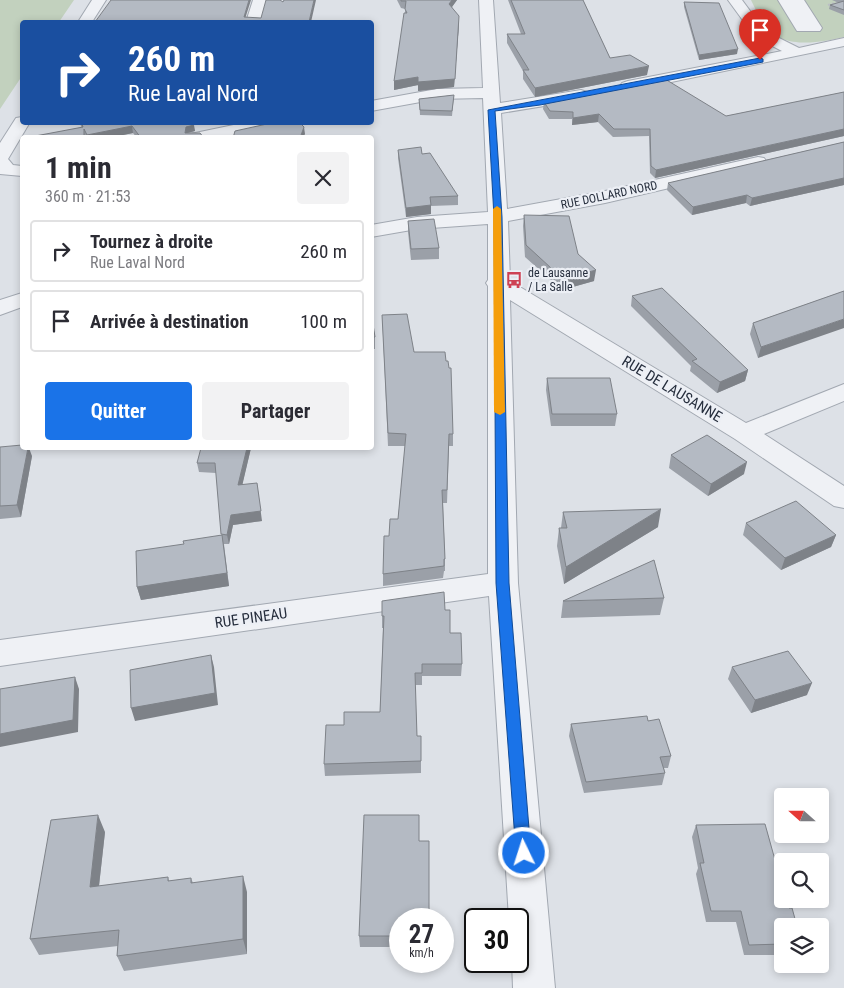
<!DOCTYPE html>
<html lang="fr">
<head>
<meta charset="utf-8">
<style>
  :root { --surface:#fff; --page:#f2f2f3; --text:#2b2b33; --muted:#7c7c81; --line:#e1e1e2; --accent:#1a73e8 }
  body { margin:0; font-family:"Roboto Condensed",sans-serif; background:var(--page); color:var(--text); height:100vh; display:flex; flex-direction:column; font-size:19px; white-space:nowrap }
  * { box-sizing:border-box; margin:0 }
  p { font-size:16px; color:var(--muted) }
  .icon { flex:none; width:28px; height:28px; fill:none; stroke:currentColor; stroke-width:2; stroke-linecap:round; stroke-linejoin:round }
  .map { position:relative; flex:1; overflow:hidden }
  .side { position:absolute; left:20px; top:135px; width:354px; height:315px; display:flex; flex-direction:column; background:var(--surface); border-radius:5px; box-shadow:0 2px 8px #0003 }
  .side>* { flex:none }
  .banner { position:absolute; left:20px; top:20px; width:354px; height:105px; border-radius:5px; box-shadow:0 2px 8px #0003; background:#1a4fa0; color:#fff; overflow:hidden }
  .needle { width:32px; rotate:291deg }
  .controls { position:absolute; left:774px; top:788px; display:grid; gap:10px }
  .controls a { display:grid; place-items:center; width:55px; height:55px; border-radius:5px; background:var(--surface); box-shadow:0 2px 8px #0003; font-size:25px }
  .speed { position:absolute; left:389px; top:908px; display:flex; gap:10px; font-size:25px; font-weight:700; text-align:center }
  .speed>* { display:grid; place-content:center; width:65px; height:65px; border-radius:50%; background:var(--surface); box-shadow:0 2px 8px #0003; line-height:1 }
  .speed small { font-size:12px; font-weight:400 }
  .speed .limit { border:2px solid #111; border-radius:8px; background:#fff; color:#111 }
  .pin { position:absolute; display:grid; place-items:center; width:42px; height:42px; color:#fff; margin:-51px -21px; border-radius:50% 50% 50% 0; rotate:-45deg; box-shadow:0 0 5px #0007 }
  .pin .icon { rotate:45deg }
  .me { position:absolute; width:55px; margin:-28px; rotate:356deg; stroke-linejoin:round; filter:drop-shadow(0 0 4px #0008) }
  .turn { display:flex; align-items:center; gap:18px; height:105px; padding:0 25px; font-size:22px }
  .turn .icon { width:65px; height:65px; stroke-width:2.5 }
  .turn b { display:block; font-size:35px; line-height:42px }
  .round { display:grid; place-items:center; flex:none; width:52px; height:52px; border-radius:5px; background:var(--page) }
  .summary { display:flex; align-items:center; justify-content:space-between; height:85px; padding:0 25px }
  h1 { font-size:30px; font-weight:700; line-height:38px }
  .action { display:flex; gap:10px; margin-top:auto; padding:10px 25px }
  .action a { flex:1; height:58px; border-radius:5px; background:var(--accent); color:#fff; font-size:20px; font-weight:700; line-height:58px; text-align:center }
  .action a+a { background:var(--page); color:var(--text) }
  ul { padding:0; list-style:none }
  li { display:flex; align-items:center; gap:15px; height:62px; margin:0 10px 8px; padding:0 15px; border:2px solid var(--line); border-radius:5px }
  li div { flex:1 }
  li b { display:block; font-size:19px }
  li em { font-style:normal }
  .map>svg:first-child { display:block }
</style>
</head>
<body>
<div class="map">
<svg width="844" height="988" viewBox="0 0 844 988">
  <rect width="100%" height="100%" fill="#dde1e7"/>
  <path fill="#c2d1be" d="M0,0h74l-15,22h-37v54l-22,33z
    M751,0h93v37c-25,6 -63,13 -80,-13 -5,-7 -9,-16 -13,-24z"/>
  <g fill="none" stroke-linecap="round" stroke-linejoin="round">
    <g stroke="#a2a8b1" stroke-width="2">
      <path id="minor" d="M92,0h14l-14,22h-14z
        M253,0h14l-7,22h-14z
        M479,0h14l7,103 81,-13 6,2 2,3 -2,3 -6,2 -80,13 6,96 98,-18 153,-34 6,1 3,4 -3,4 -159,37 -97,18 2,60 236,142 98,-39v17l-80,33 80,52v22l-10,-2 -99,-67 -225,-139 8,283 37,405h-42l-1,-27h6v-42h-9l-20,-323 -489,70v-26l488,-66v-288l-2,-3 2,-3v-56l-71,5 -46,8v-12l46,-8 71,-5 -5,-114 -46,1 -66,12v-10l66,-12 46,-1z
        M728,0h14l23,31 34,17 45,-10v8l-216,45 -6,-2 -2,-3 2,-3 6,-2 154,-30 -27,-14z
        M778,0h26l18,28 -2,3h-23z
        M22,117v5h8l-22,37 5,6 9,1v10l-22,-2v-31l16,-25z
        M248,122h37l-2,4 -6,1 -53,11h-37l2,-4 6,-1z
        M22,293v14l-22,8v-15z"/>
    </g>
    <path stroke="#bbbec5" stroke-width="2" stroke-dasharray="2 2" stroke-linecap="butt" d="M828,5l10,-3"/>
    <use href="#minor" fill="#eff1f5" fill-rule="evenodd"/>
  </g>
  <path fill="#9ba0a8" d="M397,0h60l-5,7 7,17 -5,63 -36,4v-6l-24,5v-9l11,-68v-4l-4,-1z
    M508,0h75l27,58 37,17 -112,22 -12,-18v-8l-16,-28v-9h14z
    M832,0h12v15l-15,-6 1,-4 9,-2z
    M684,2l53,52 -38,6 -15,-53z
    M844,92v44l-189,42 -5,-5 -1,-37 -36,1 -15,-15 -26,3v-6h-23l-6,-10 1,-7 182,14z
    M454,95l-2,21 -32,-1 -1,-16z
    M79,122h113l3,9 -7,2 16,5h-67l-4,-5 -25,5h-22v-2l-1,2 -55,-1 52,-9z
    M844,142v43l-94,21 -4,-3 -54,12 -25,-25 1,-7z
    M398,150l24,4 36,42v9l-27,1v8l-25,3 -8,-59z
    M524,215l70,66 -32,9 -37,-33 -2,-31z
    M408,221l31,27v11l-28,1 -3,-28z
    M844,291l-86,67 -8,-24 3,-11z
    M632,296l116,74 -3,11 -28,12 -27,-22 1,-5 -60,-60z
    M371,312l4,25v12h-4z
    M382,315l32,37 39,82v12h-4l-2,57h-4l2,56v12h-1l-1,7 -60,8v-12l6,-38 9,-17 7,-73h-17z
    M547,378l70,36 -2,12h-64l-5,-36z
    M0,447l32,9 -11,61 -21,2z
    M251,448l-9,37 20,36 -29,4 -4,19h-5l5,42 -88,14 -4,-13 47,-43 38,-9 -6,-62 -17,-1 -2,-9z
    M671,455l73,19 -36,22 -39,-28z
    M563,512l95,15 -94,57 -7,-38 2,-18h2z
    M746,523l90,12 -5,12 -50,23 -38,-35z
    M664,598l-4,17 -99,3 2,-17z
    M445,610l5,23 12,31 -1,12h-39v9h-7l2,51 4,25v12l-96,3 -1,-12 20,-39 36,-13 3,-84h-1v-12z
    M732,667l75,28 -56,18 -23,-34z
    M648,721l23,35 -3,12h-4l1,5 -3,12 -78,8 -15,-57 2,-12z
    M696,825l86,101v29h-38l-8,-33h-30l-10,-48 2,-6 -6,-31z
    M105,832l-6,54 69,-9 1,4 22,-3 2,5 54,9v62l-123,17 -7,-15 1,-10 -79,9 -9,-16z
    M400,919v28h-40l-1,-11z"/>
  <path fill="#7e8288" d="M249,0h2l-7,22v-5z
    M314,0h2l-5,22h-2z
    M452,0h5l-8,11v-7z
    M459,24l-5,63 -36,4v-9z
    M738,49l-1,5 -38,6v-5z
    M649,66l-2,9 -112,22v-9z
    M418,77v8l-24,5v-9z
    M599,114l-1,8 -26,3 1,-7z
    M194,125l1,6 -8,2h-2l1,-6z
    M132,126l1,7 -25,5h-21v-3z
    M304,127l1,7 -2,4h-3z
    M844,129v7l-189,42 1,-8z
    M844,178v7l-94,21 2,-8z
    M747,195l-1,8 -54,12 1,-8z
    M431,205v9l-25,3v-9z
    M596,270l-2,11 -32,9 1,-11z
    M844,319v9l-86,30 3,-11z
    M748,370l-3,11 -28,12 3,-11z
    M28,448h1l3,8 -11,61 -4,-12z
    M247,448h4l-11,47 -2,-10z
    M747,462l-3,12 -36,22 3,-12z
    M257,483l5,38 -29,4 -4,19 -2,-9 4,-20z
    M661,509l-3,18 -94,57 2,-17z
    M222,535l7,51 -88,14 -4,-13z
    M836,535l-5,12 -50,23 4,-12z
    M211,655l3,12 4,38 -83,16 -4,-13z
    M75,677l4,12 -1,43 -78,15v-13z
    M812,683l-5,12 -56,18 4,-13z
    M98,815l7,17 -8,71 -7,-16z
    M243,876l4,16v62l-4,-15z"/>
  <path fill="#b4bac3" stroke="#7e8288" d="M111,0h138l-5,17 17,1 5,-18h14l3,2 1,-2h30l-5,22h-214z
    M401,0h51l-3,4 10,12 -4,63 -37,3v-5l-24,4 10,-68h3l-2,-4 1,-8h-5z
    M511,0h72l27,58 20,-3 19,11 -114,22 -12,-18h6l-22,-36h18z
    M844,1v9l-14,-5z
    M684,2l35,1 19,46 -39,6z
    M665,79l61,37 118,-24v37l-188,41 -5,-4 -1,-37h-36l-15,-15 -26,4v-6l-23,-1 -6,-9z
    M454,95l-2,16 -32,-1 -1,-11z
    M81,122h111l2,3 -8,2 -1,6h15l4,5h-63l-9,-12 -45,9 -3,-6v9l-54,-1 53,-10z
    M276,122h23l5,5 -4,11h-67l2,-7z
    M844,142v36l-92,20 -5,-3 -54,12 -25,-24z
    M421,147l1,7 8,-1 28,43 -28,1 1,8 -25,3 -8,-58z
    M524,215l45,1 9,38 18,16 -33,9 -37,-34z
    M434,219l5,29 -28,1 -3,-28z
    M662,288l86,82 -28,12 -28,-21 5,-2 -65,-63z
    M844,291v28l-83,28 -8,-24z
    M371,312l4,25h-4z
    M407,314l7,38h31l1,9h2l1,7h2l2,66h-4l-2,56h-5l3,69h-1v7l-61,8 1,-38h5l1,-17h8l8,-85 -18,-1 -6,-118z
    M547,378h63l7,36h-65z
    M707,435l40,27 -36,22 -40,-29z
    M22,445v3h6l-11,57 -17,1v-59z
    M201,448h46l-9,37 19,-2 4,28 -30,4 -4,20 -6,-1 -6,-71h-18z
    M796,501l40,34 -51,23 -39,-35z
    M661,509l-95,58 -7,-39h8l-4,-16z
    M222,535l5,38 -90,14 -1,-36 48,-7 -1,-3z
    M654,560l10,38 -101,3z
    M444,592l1,18h5v23h11l1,31h-40v9h-7l2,63h4v25l-97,3 2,-39h18v-13h36l4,-96h-2v-15z
    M788,651l24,32 -57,17 -23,-33z
    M211,655l4,38 -84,15 -1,-38z
    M75,677l-2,43 -73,14v-45z
    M647,716l1,5 11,-2 12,37 -11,1 5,16 -79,9 -15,-58z
    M98,815l-8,72 78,-10v4l23,-3v5l52,-7v63l-126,17 2,-26 -89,9 21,-119z
    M364,815h55v26h10v78h-29v17h-41z
    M765,824l17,61v14h4l3,9h3l5,18h-15v18l-33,1 -8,-34h-30l-11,-48h4l-8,-38z"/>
  <path fill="#1a73e8" stroke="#114b97" d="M760,58l3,1v3l-223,43 -45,6 7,106 7,366 22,270 -2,5 -5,2 -6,-2 -2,-5 -20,-270 -2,-366 -6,-107z"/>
  <path fill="#f59e0b" d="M497,206l4,3 4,203 -5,3 -6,-3 -1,-203z"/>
  <defs>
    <g id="bus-bare" transform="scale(1.35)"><path d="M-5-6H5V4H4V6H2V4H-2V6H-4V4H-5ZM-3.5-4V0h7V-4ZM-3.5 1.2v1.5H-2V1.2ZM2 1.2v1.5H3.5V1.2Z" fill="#cd4153" stroke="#eceff5" stroke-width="2.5" paint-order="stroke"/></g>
  </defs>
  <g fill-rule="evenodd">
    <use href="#bus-bare" x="514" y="280"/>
  </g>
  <g text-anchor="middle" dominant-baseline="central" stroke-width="4.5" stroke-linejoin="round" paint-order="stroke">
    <g font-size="12" fill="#262e3d" stroke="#eceff5">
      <text transform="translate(609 195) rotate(-12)">RUE DOLLARD NORD</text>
    </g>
    <g font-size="12" fill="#262e3d" stroke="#eceff5" text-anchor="start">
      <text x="528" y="273">de Lausanne<tspan x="528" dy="14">/ La Salle</tspan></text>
    </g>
    <g font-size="15" fill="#262e3d" stroke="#eceff5">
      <text transform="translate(672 389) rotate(31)">RUE DE LAUSANNE</text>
      <text transform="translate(251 618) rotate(-8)">RUE PINEAU</text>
    </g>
  </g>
</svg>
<div class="controls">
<a><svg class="needle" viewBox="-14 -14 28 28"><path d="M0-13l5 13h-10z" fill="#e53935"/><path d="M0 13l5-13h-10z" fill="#7c7c81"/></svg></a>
<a><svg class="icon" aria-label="search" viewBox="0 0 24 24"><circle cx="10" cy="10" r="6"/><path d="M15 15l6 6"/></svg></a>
<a><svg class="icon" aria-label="layers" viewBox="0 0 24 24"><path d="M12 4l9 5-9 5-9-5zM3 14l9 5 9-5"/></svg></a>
</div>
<div class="speed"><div>27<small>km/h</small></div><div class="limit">30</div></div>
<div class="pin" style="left:760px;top:60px;background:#d93025"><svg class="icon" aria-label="arrive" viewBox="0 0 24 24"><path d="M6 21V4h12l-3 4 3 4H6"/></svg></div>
<svg class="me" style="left:524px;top:853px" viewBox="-20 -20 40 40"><circle r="17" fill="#1a73e8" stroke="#fff" stroke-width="3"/><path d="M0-11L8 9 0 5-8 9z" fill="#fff"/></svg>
<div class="banner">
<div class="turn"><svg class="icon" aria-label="right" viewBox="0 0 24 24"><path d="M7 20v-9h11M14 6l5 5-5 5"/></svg><div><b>260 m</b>Rue Laval Nord</div></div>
</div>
<section class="side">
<div class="summary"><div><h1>1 min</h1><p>360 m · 21:53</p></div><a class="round"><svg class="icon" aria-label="close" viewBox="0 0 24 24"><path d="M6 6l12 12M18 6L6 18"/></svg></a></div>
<ul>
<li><svg class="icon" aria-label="right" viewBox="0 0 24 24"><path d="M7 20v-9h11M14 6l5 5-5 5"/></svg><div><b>Tournez à droite</b><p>Rue Laval Nord</p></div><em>260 m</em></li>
<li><svg class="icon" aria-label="arrive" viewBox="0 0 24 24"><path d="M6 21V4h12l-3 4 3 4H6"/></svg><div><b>Arrivée à destination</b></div><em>100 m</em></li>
</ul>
<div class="action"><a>Quitter</a><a>Partager</a></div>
</section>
</div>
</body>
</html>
